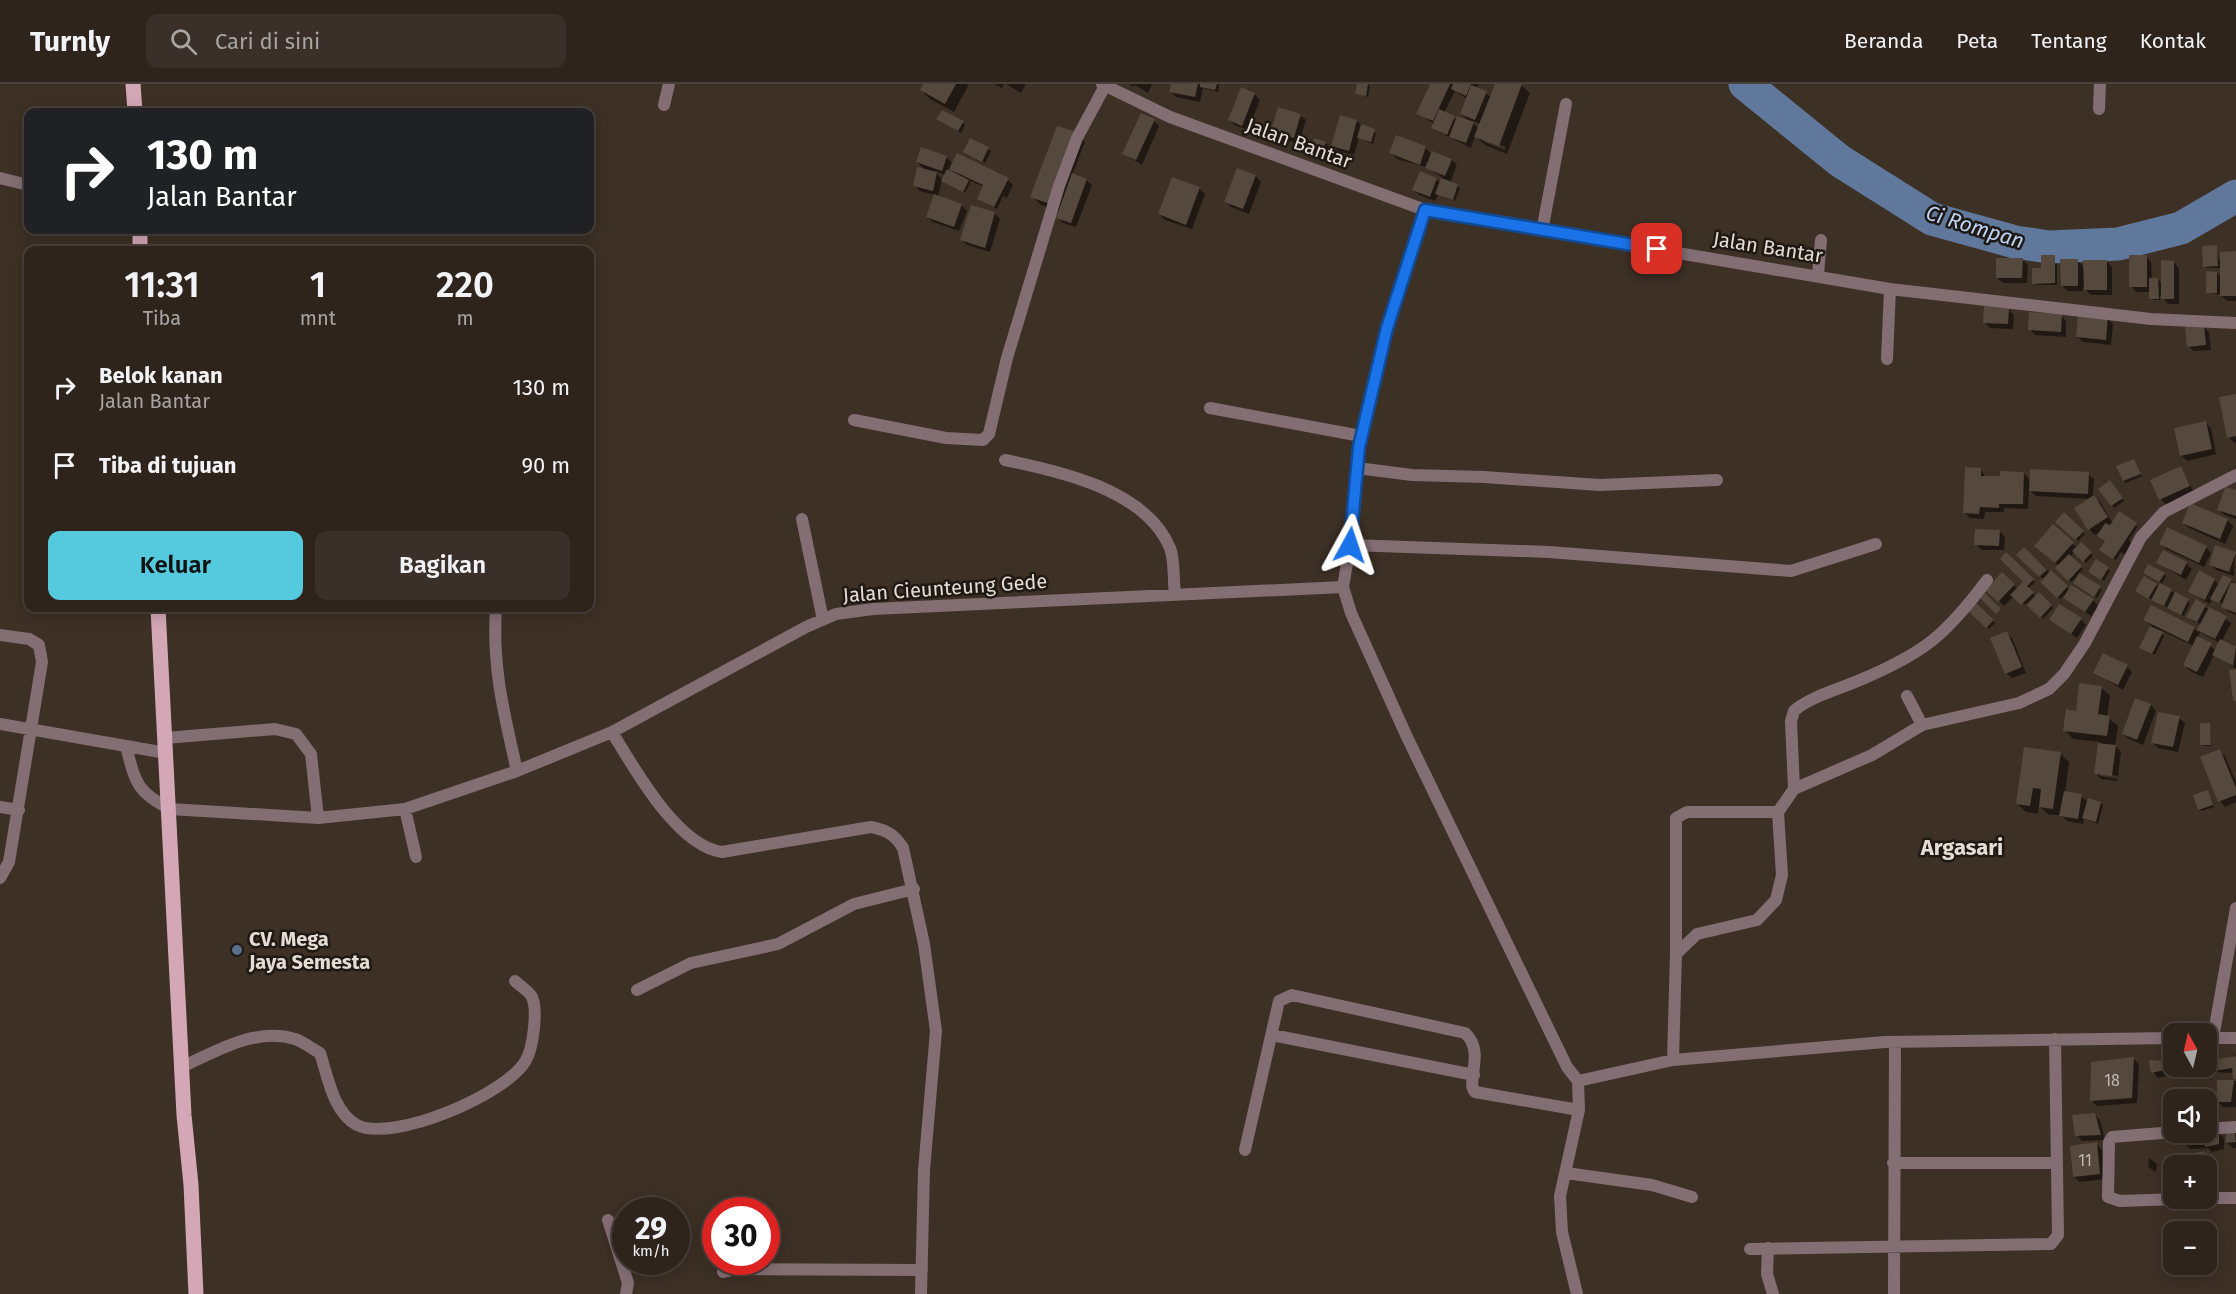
<!DOCTYPE html>
<html lang="id">
<head>
<meta charset="utf-8">
<style>
  :root { --surface:#2e241c; --page:#3a3029; --text:#f1f3f6; --muted:#a7a4a3; --line:#49413b; --accent:#55cadf }
  body { margin:0; font-family:"Fira Sans",sans-serif; background:var(--page); color:var(--text); height:100vh; display:flex; flex-direction:column; font-size:22px; white-space:nowrap }
  * { box-sizing:border-box; margin:0 }
  p { font-size:20px; color:var(--muted) }
  .icon { flex:none; width:33px; height:33px; fill:none; stroke:currentColor; stroke-width:2; stroke-linecap:round; stroke-linejoin:round }
  .map { position:relative; flex:1; overflow:hidden }
  .sheet { position:absolute; left:24px; top:162px; width:570px; height:366px; display:flex; flex-direction:column; background:var(--surface); border-radius:12px; box-shadow:0 3px 15px #0003,0 0 0 2px var(--line) }
  .sheet>* { flex:none }
  .guide { position:absolute; left:24px; top:24px; width:570px; height:126px; border-radius:12px; box-shadow:0 3px 15px #0003,0 0 0 2px var(--line); background:#202124; color:#fff; overflow:hidden }
  .needle { width:39px; rotate:352deg }
  .tools { position:absolute; left:2163px; top:939px; display:grid; gap:12px }
  .tools a { display:grid; place-items:center; width:54px; height:54px; border-radius:12px; background:var(--surface); box-shadow:0 3px 15px #0003,0 0 0 2px var(--line); font-size:30px }
  .speed { position:absolute; left:612px; top:1113px; display:flex; gap:12px; font-size:30px; font-weight:700; text-align:center }
  .speed>* { display:grid; place-content:center; width:78px; height:78px; border-radius:50%; background:var(--surface); box-shadow:0 3px 15px #0003,0 0 0 2px var(--line); line-height:1 }
  .speed small { font-size:15px; font-weight:400 }
  .speed .limit { border:9px solid #d22; background:#fff; color:#111 }
  .pin { position:absolute; display:grid; place-items:center; width:51px; height:51px; color:#fff; margin:-26px; border-radius:12px; box-shadow:0 3px 9px #0006 }
  .me { position:absolute; width:66px; margin:-33px; rotate:5deg; stroke-linejoin:round; filter:drop-shadow(0 0 4px #0008) }
  .turn { display:flex; align-items:center; gap:21px; height:126px; padding:0 24px; font-size:27px }
  .turn .icon { width:78px; height:78px; stroke-width:2.5 }
  .turn b { display:block; font-size:42px; line-height:51px }
  .eta { display:flex; justify-content:space-evenly; align-items:center; height:102px; text-align:center }
  .eta b { font-size:36px; font-weight:600; line-height:42px }
  .action { display:flex; gap:12px; margin-top:auto; padding:12px 24px }
  .action a { flex:1; height:69px; border-radius:12px; background:var(--accent); color:#111; font-size:24px; font-weight:600; line-height:69px; text-align:center }
  .action a+a { background:var(--page); color:var(--text) }
  ul { padding:0; list-style:none }
  li { display:flex; align-items:center; gap:18px; height:78px; padding:0 24px }
  li div { flex:1 }
  li b { display:block; font-size:22px }
  li em { font-style:normal }
  header { display:flex; align-items:center; gap:36px; box-sizing:border-box; height:84px; padding:0 30px; background:var(--surface); border-bottom:2px solid var(--line) }
  header strong { font-size:28px }
  nav { display:flex; gap:33px; margin-inline-start:auto; font-size:21px }
  .search { width:420px; height:54px; background:var(--page); display:flex; align-items:center; gap:15px; box-sizing:border-box; padding:0 21px; border-radius:12px; color:var(--muted); font-size:22px }
  .map>svg:first-child { display:block }
</style>
</head>
<body>
<header>
<strong>Turnly</strong>
<div class="search"><svg class="icon" aria-label="search" viewBox="0 0 24 24"><circle cx="10" cy="10" r="6"/><path d="M15 15l6 6"/></svg>Cari di sini</div>
<nav><a>Beranda</a><a>Peta</a><a>Tentang</a><a>Kontak</a></nav>
</header>
<div class="map">
<svg width="2236" height="1210" viewBox="0 0 2236 1210">
  <rect width="100%" height="100%" fill="#3d3025"/>
  <path fill="#0007" fill-rule="evenodd" d="M925,0h44l-15,28 -24,-13 -9,-9z
    M994,0h10l-2,4z
    M1006,0h20l-5,9z
    M1128,0h24l-4,9 -13,-8 -1,2z
    M1172,0h47l-1,8 -15,-4 -3,14 -24,-5 -5,-5z
    M1359,0l11,1 -2,12 -11,-4z
    M1432,0h47l-2,4 14,9 5,-13 25,1 9,8 -23,61 -22,-9 -10,-9 -4,12 -36,-18 -2,-2 1,-4 -16,-11zM1455,7l12,8 -6,15 9,8 -13,-2 -13,-7zM1470,36l11,4 -2,5zM1484,55l22,8 -1,3 -21,-8z
    M1254,10l6,6 -12,30 -13,-5 -6,-5z
    M1300,31l6,5 -7,23 -15,-3 -11,-10z
    M938,35l25,4 2,2 -4,8z
    M1154,37l5,5 -17,39 -19,-12z
    M1356,37l20,12 -3,11 -14,-6 -5,17 -16,-4 -5,-5z
    M1076,50l9,8 -13,33 14,5 6,5 -16,42 -13,-4 -5,-5 2,-6 -19,-7 -9,-9z
    M971,56l20,11 -6,12 -17,-9z
    M1325,59l3,2 -4,11 -13,-5z
    M1425,64l7,6 20,6 5,5 -7,18 10,5 -5,13 -17,-6 -3,6 -16,-6 -5,-5 22,-11 4,4 2,-6 -16,-10 -29,-8 -6,-6z
    M946,73l7,7 55,16 5,5 -6,13 -4,-2 -6,13 -18,-10 5,-12 -13,-6 -6,12 -23,-13 -4,17 23,8 6,6 -8,20 -26,-9 -5,-5 7,-22 -15,-4 -6,-6 12,-14 -9,-9zM950,83l9,9 -10,-4zM934,87l12,4 -3,5z
    M1238,86l18,6 5,6 -12,32 -18,-7 -5,-5z
    M1199,104l6,6 -13,35 -27,-9 -6,-6z
    M972,123l23,7 5,5 -10,33 -23,-7 -5,-5z
    M2216,162l3,14 17,-7v48h-9l-6,-6 -14,-3 10,-19 5,5v-10h-15l-2,-2z
    M2055,172l2,2v27h-21l-2,-2 8,-14z
    M2146,172l5,6 1,18h6l5,4 10,-22 6,6v36h-11l-8,-9v5h-7l-2,-8h-15l-5,-6z
    M2022,175l6,6 -1,18h-24l-6,-5z
    M2078,177l7,7 22,-7 5,6v28h-21l-8,-8v4h-15l-6,-5z
    M2008,225l6,6 -1,14 -23,-1 -6,-6z
    M2061,231l5,6v16l-31,-2 -5,-6z
    M2108,235l5,5 -2,21 -28,-3 -6,-5z
    M2204,243l5,5 2,18 -17,1 -6,-5z
    M2236,312v46l-2,1 -5,-6z
    M2205,338l6,6 5,26 -29,7 -6,-6z
    M2134,377l8,15 -16,7 -2,-2z
    M2181,384l13,24 -28,13 -5,-6z
    M1980,385l6,8 37,-4 8,8 57,-7 6,5 -1,19 7,4 13,22 25,2 -9,14 3,4 -7,11 -4,-3 -5,8 -13,-8 9,-8 -13,-8 4,-7 -8,6 -6,-6 2,-30 -55,-3 -7,-7 -1,20 -24,-1v4h-19l-1,7 -14,-1 -5,-5z
    M2112,400l12,17 -10,7 -2,-3z
    M2236,408v27l-11,-4 -6,-5z
    M2064,430l21,20 -7,7 -21,-20z
    M2227,436l6,6 -8,18 -36,-16 -6,-5z
    M1999,447l6,6 -1,13h-23l-5,-6z
    M2072,459l5,5 4,-4 12,12 -7,7 -12,-11 -4,5 13,12 -4,5 23,16 -5,8 -20,-13 2,-9 -8,6 -14,-14 2,-2 -18,-15z
    M2161,459l45,4 5,6 -7,14 -38,-18z
    M2024,465l46,41 23,10 5,6 -7,10 -28,-20 -3,3 -18,-17 2,-2 -26,-26z
    M2235,469l-1,23 -18,-6 -5,-5z
    M2006,470l29,28 -7,7 8,8 3,-3 14,14 -10,11 -29,-23 -10,10 -17,-16 15,-16 16,15 7,-7z
    M2097,477l13,10 -6,10 -12,-7z
    M2158,479h28l6,6 -6,11z
    M2145,489l19,1 2,3 -5,8 29,18 -6,13 -48,-25 20,-6 3,3 2,-5z
    M2214,496l5,5 12,-5 5,5v30l-7,-3 -4,-4 1,-3 -14,-6 -2,5 -20,-12z
    M2196,517l35,22 -9,18 14,7v21l-22,-14 -11,22 -13,-6 -5,-6 9,-19 -36,-17 6,7 -9,19 -14,-7 11,-22 -7,-6 49,8 4,4 4,-7 -12,-6zM2200,548l20,11 -4,7 -18,-12z
    M1975,520l20,19 -6,6 -20,-19z
    M2081,535l5,6 -9,13 -26,-18z
    M2006,549l6,5 14,35 -14,5 -6,-5z
    M2127,582l5,6 -9,18 -28,-18z
    M2101,603l9,9 -3,21 11,9 -3,20 6,6 -3,24 -18,-3v3l18,3 -1,2 -16,-2 -5,-5 4,-32 -27,-3 -8,-9 12,-18z
    M2151,621l5,6 -13,34 -14,-6 -6,-5z
    M2179,634l6,5 -7,29 -20,-4 -6,-6z
    M2209,641l3,21h-8l-2,-2z
    M2220,667l5,5 11,26v20l-11,5 -5,-6z
    M2061,670l8,8 -4,31 16,3 7,6 13,1 2,2 -5,19 -14,-6 -1,6 -16,-3 -6,-6h-12l-10,-9 -1,8 -12,-2 -8,-8z
    M2208,708l6,15 -12,4 -3,-2z
    M2236,971v25l-2,-7 -21,-1 -6,-6z
    M2134,975l5,5 -2,39 -40,3 -5,-5z
    M2166,978l8,8v-4h15l3,13h-12l-5,-5 -17,4 -5,-6z
    M2236,997v26h-13l-5,-5v-20z
    M2095,1031l5,5 5,20 -23,1 -5,-6z
    M2233,1047l3,3v14h-3l-6,-5z
    M2218,1048l6,6v11l-12,3 -4,-4 -18,1 -5,-5v-11l8,4 12,-4z
    M2097,1060l5,6 3,29 -25,3 -6,-5z
    M2204,1068l6,6v14h-4v-6h-19z
    M2149,1074l8,6 -1,8 -8,-5z
    M2173,1079l2,3 -1,9 -6,1 -5,-6z"/>
  <g fill="none" stroke-linecap="round" stroke-linejoin="round">
    <path stroke="#61789d" stroke-width="33" d="M1745,0l95,77 92,58 83,23 34,5 69,-3 63,-16 55,-32"/>
  </g>
  <path fill="#55483c" d="M923,0h33l-11,20 -25,-14z
    M1171,0h27l-3,13 -26,-5z
    M1200,0h17l-2,6 -15,-3z
    M1357,0h11l-2,12 -11,-2z
    M1430,0h20l-17,37 -17,-7z
    M1453,0h18l-5,12 -15,-7z
    M1495,0h27l-23,62 -25,-9z
    M1471,1l16,6 -12,29 -15,-6z
    M1241,3l14,6 -13,33 -14,-6z
    M1278,23l23,7 -7,24 -17,-3v-2l-6,-2z
    M1439,25l16,7 -8,19 -16,-7z
    M942,26l22,11 -6,10 -22,-12z
    M1141,29l14,6 -19,41 -14,-6z
    M1340,31l17,5 -8,31 -18,-5z
    M1457,32l17,6 -8,21 -17,-6z
    M1361,40l14,5 -4,13 -14,-4z
    M1057,42l20,6 -27,72 -20,-7z
    M1396,51l30,11 -6,19 -31,-12z
    M970,54l19,9 -7,15 -19,-10z
    M1314,54l12,4 -5,13 -11,-4z
    M921,63l26,9 -5,15 -26,-9z
    M1432,67l20,8 -7,17 -20,-8z
    M957,69l52,25 -15,29 -17,-8 6,-14 -34,-16z
    M917,83l20,5 -4,19 -20,-5z
    M1237,84l19,7 -13,34 -19,-7z
    M947,85l22,11 -6,12 -22,-11z
    M1420,87l17,7 -7,19 -18,-7z
    M1072,89l15,6 -16,44 -15,-5z
    M1172,93l28,10 -14,38 -28,-11z
    M1441,94l17,6 -5,16 -18,-6z
    M934,110l28,10 -8,23 -28,-10z
    M971,121l24,7 -10,36 -25,-8z
    M2217,161l1,21 -15,1 -1,-21z
    M2236,167v45h-16v-44z
    M2041,171h14v28l-23,1v-16h9z
    M2129,171h18v32h-18z
    M1996,174h27l-1,20h-26z
    M2060,175h18v27h-17z
    M2083,176h24v30h-23z
    M2161,176l13,1v38h-13z
    M2206,187l11,1v21h-11z
    M2149,194h9l1,21h-10z
    M1984,222l25,2 -1,16 -25,-1z
    M2029,228l33,2 -1,18 -33,-2z
    M2078,231l30,2 -2,23 -30,-3z
    M2204,241l2,20 -19,2 -2,-20z
    M2236,310v42l-9,2 -8,-41z
    M2206,337l6,28 -32,7 -6,-28z
    M2134,375l7,15 -18,7 -7,-15z
    M2181,382l9,20 -31,14 -9,-20z
    M1965,383l16,1v8h19v-5l24,1 -1,32h-24v4l-19,-1 -1,7 -16,-1z
    M2030,385l59,3 -1,22 -59,-3z
    M2110,396l13,18 -12,8 -13,-17z
    M2225,403l11,3v26l-19,-6z
    M2094,411l14,22 -20,13 -14,-22z
    M2190,419l38,16 -8,20 -38,-16z
    M2119,427l18,12 -24,36 -14,-9 6,-9 -8,-5 8,-13 5,2z
    M2064,428l20,19 -9,9 -20,-18z
    M2053,440l21,18 -19,21 -21,-17z
    M2167,443l40,19 -8,17 -40,-19z
    M1975,445l25,1 -1,16 -25,-1z
    M2081,458l11,10 -9,10 -11,-11z
    M2215,461l21,7 -7,20 -20,-7z
    M2024,463l23,23 -8,7 -23,-22z
    M2163,466l24,12 -6,13 -25,-12z
    M2006,468l28,27 -7,7 7,6 -13,13 -11,-10 13,-13 -23,-23z
    M2069,470l13,12 -14,15 -13,-13z
    M2096,475l13,8 -8,13 -13,-8z
    M2148,480l17,9 -6,9 -16,-9z
    M2051,486l17,16 -11,12 -17,-16z
    M2199,486l16,9 -10,21 -17,-8z
    M2002,488l13,12 -17,18 -13,-12z
    M2079,489l22,13 -7,11 -21,-14z
    M2223,491l9,4 -13,24 -9,-4z
    M2144,492l13,8 -9,15 -13,-8z
    M2231,498l5,2v29l-15,-6z
    M2160,499l12,6 -8,17 -13,-6z
    M2071,501l23,14 -9,13 -22,-14z
    M2039,508l13,13 -12,13 -14,-13z
    M2175,508l14,7 -8,16 -14,-7z
    M1985,509l16,16 -5,5 -16,-16z
    M2196,515l10,6 -9,17 -11,-5z
    M1975,518l19,18 -8,8 -19,-18z
    M2059,520l23,14 -11,16 -22,-14z
    M2151,521l44,22 -7,15 -45,-22z
    M2209,523l18,9 -12,23 -18,-9z
    M2150,542l13,6 -11,22 -13,-6z
    M2007,547l15,36 -17,7 -15,-36z
    M2197,552l15,7 -15,29 -14,-7z
    M2220,555l16,8 -3,19 -21,-11z
    M2103,569l25,12 -10,20 -25,-12z
    M2236,585v32h-3l-4,-31z
    M2079,599l23,3 -4,28 12,2 -3,20 -44,-5 3,-22 10,2z
    M2135,614l16,6 -14,36 -15,-6z
    M2158,628l22,4 -7,31 -22,-4z
    M2200,639h10l1,22h-11z
    M2098,659l18,2 -4,31 -18,-2z
    M2024,663l37,5 -8,57 -14,-2 2,-18 -8,-1 -3,18 -14,-2z
    M2220,665l16,39v7l-18,7 -18,-45z
    M2208,706l5,15 -15,5 -5,-15z
    M2064,707l18,3 -4,25 -19,-3z
    M2088,714l13,4 -5,20 -14,-4z
    M2207,971l11,4 18,-3v23h-3l-1,-11 -12,2 -14,-3z
    M2134,973l-2,41 -42,3 1,-39z
    M2149,976l18,1 2,8 -18,4z
    M2171,976h3v6h12l1,8h-14z
    M2217,996h17l-3,22h-14z
    M2095,1029l6,22 -26,1 -3,-21z
    M2234,1045l2,13 -10,1v-12z
    M2219,1047v13l-14,3v-5l-22,2v-12h7l1,5z
    M2097,1058l3,32 -27,3 -3,-31z
    M2205,1067v15h-19l3,-12z
    M2163,1077h10l1,8 -13,2z"/>
  <g fill="none" stroke-linecap="round" stroke-linejoin="round">
    <path stroke="#836e74" stroke-width="12" d="M664,21l5,-21
      M2099,25l1,-25
      M0,94l28,7
      M1425,126l-38,118 -29,119 -8,98 -7,42 8,26 56,124 160,330 11,14 1,29 -19,86 2,36 15,62
      M1542,147l24,-127
      M1818,190l3,-34
      M1887,275l3,-70
      M1210,324l151,28
      M854,336l92,18 37,2 6,-6 18,-76 52,-172 18,-48 28,-52
      M1005,376c55,11 141,30 165,88 5,13 3,32 5,46
      M1357,384l55,7 72,2 116,8 117,-5
      M802,435l21,101
      M1350,461l199,7 242,19 85,-27
      M496,524c-4,60 8,105 21,163
      M0,551l29,4 10,6 3,17 -33,200 -9,16
      M1907,612l15,29
      M0,640l166,29
      M612,648c22,36 65,114 110,120l149,-25c16,3 24,8 32,21l21,96 12,87 -12,139 -3,124
      M165,654l110,-9 21,5 15,20 7,64
      M126,662c9,35 10,46 44,63l148,9 87,-9 112,-38 95,-39 194,-105 30,-13 37,-5 470,-22
      M1794,705l-3,-68 3,-10c13,-13 48,-23 66,-31 64,-27 85,-44 127,-100
      M0,723l19,3
      M405,725l11,48
      M1676,870v-136l11,-6h91
      M637,906l54,-27 87,-19 76,-40 60,-15
      M1272,951l202,40
      M2206,954h30
      M2213,954l23,-130
      M1673,976l3,-106 21,-20 60,-14 19,-20 6,-25 -4,-63 16,-23 78,-34 50,-30 97,-22 30,-14 15,-15 21,-31 56,-106 23,-25 72,-37
      M182,983c34,-16 74,-40 113,-28 9,3 17,10 25,14 8,24 13,59 37,72 36,18 151,-31 169,-65 7,-12 12,-50 6,-63 -3,-6 -12,-11 -17,-16
      M1578,997l95,-21 212,-18 289,-4
      M2206,1045l30,-2
      M2174,1048l-62,5 -3,5 -1,55 12,4 86,-3
      M1245,1066l34,-149 13,-6 173,38c21,19 0,49 10,59l104,18
      M1893,1079h163
      M1566,1089l86,12 40,12
      M2206,1114h30
      M608,1136l20,63 -2,11
      M1768,1164l-1,26 6,20
      M1750,1165l301,-5 7,-9 -3,-196
      M723,1188l14,-3 185,1
      M1894,1210l1,-252"/>
    <path stroke="#836e74" stroke-width="12" d="M1102,0l68,33 255,93 465,79 261,30 85,4"/>
    <path stroke="#d3a7b5" stroke-width="15" d="M133,0l2,28
      M140,146v20
      M158,524l26,507 7,70 5,109"/>
  </g>
  <g fill="none" stroke-linecap="round" stroke-linejoin="round">
    <g stroke="#114b97" stroke-width="15">
      <path id="route" d="M1350,461l9,-98 28,-119 38,-118 232,39"/>
    </g>
    <use href="#route" stroke="#1a73e8" stroke-width="10"/>
  </g>
  <circle fill="#5c6f8a" stroke="#1f1914" stroke-width="2" cx="237" cy="866" r="6"/>
  <g text-anchor="middle" dominant-baseline="central" stroke-width="5" stroke-linejoin="round" paint-order="stroke">
    <g font-size="16" fill="#c1b8af">
      <text x="2112" y="996">18</text>
      <text x="2085" y="1076">11</text>
    </g>
    <g font-size="20" fill="#e5ddd5" stroke="#1f1914">
      <text transform="translate(1299 59) rotate(20)">Jalan Bantar</text>
      <text transform="translate(1768 163) rotate(9)">Jalan Bantar</text>
      <text transform="translate(945 504) rotate(-4)">Jalan Cieunteung Gede</text>
    </g>
    <g font-size="20" font-weight="bold" fill="#e5ddd5" stroke="#1f1914" text-anchor="start">
      <text x="249" y="855">CV. Mega<tspan x="249" dy="23">Jaya Semesta</tspan></text>
    </g>
    <g font-size="21" font-style="italic" fill="#bdd4f8" stroke="#1f1914">
      <text transform="translate(1975 143) rotate(17)">Ci Rompan</text>
    </g>
    <g font-size="22" font-weight="bold" fill="#e5ddd5" stroke="#1f1914">
      <text x="1962" y="763">Argasari</text>
    </g>
  </g>
</svg>
<div class="tools">
<a><svg class="needle" viewBox="-14 -14 28 28"><path d="M0-13l5 13h-10z" fill="#e53935"/><path d="M0 13l5-13h-10z" fill="#a7a4a3"/></svg></a>
<a><svg class="icon" aria-label="sound" viewBox="0 0 24 24"><path d="M4 9h4l5-4v14l-5-4H4zM17 9q2 3 0 6"/></svg></a>
<a>+</a>
<a>−</a>
</div>
<div class="speed"><div>29<small>km/h</small></div><div class="limit">30</div></div>
<div class="pin" style="left:1657px;top:165px;background:#d93025"><svg class="icon" aria-label="arrive" viewBox="0 0 24 24"><path d="M6 21V4h12l-3 4 3 4H6"/></svg></div>
<svg class="me" style="left:1350px;top:461px" viewBox="-20 -20 40 40"><path d="M0-17L14 15 0 8-14 15z" fill="#1a73e8" stroke="#fff" stroke-width="4"/></svg>
<div class="guide">
<div class="turn"><svg class="icon" aria-label="right" viewBox="0 0 24 24"><path d="M7 20v-9h11M14 6l5 5-5 5"/></svg><div><b>130 m</b>Jalan Bantar</div></div>
</div>
<section class="sheet">
<div class="eta">
<div><b>11:31</b><p>Tiba</p></div>
<div><b>1</b><p>mnt</p></div>
<div><b>220</b><p>m</p></div>
</div>
<ul>
<li><svg class="icon" aria-label="right" viewBox="0 0 24 24"><path d="M7 20v-9h11M14 6l5 5-5 5"/></svg><div><b>Belok kanan</b><p>Jalan Bantar</p></div><em>130 m</em></li>
<li><svg class="icon" aria-label="arrive" viewBox="0 0 24 24"><path d="M6 21V4h12l-3 4 3 4H6"/></svg><div><b>Tiba di tujuan</b></div><em>90 m</em></li>
</ul>
<div class="action"><a>Keluar</a><a>Bagikan</a></div>
</section>
</div>
</body>
</html>
